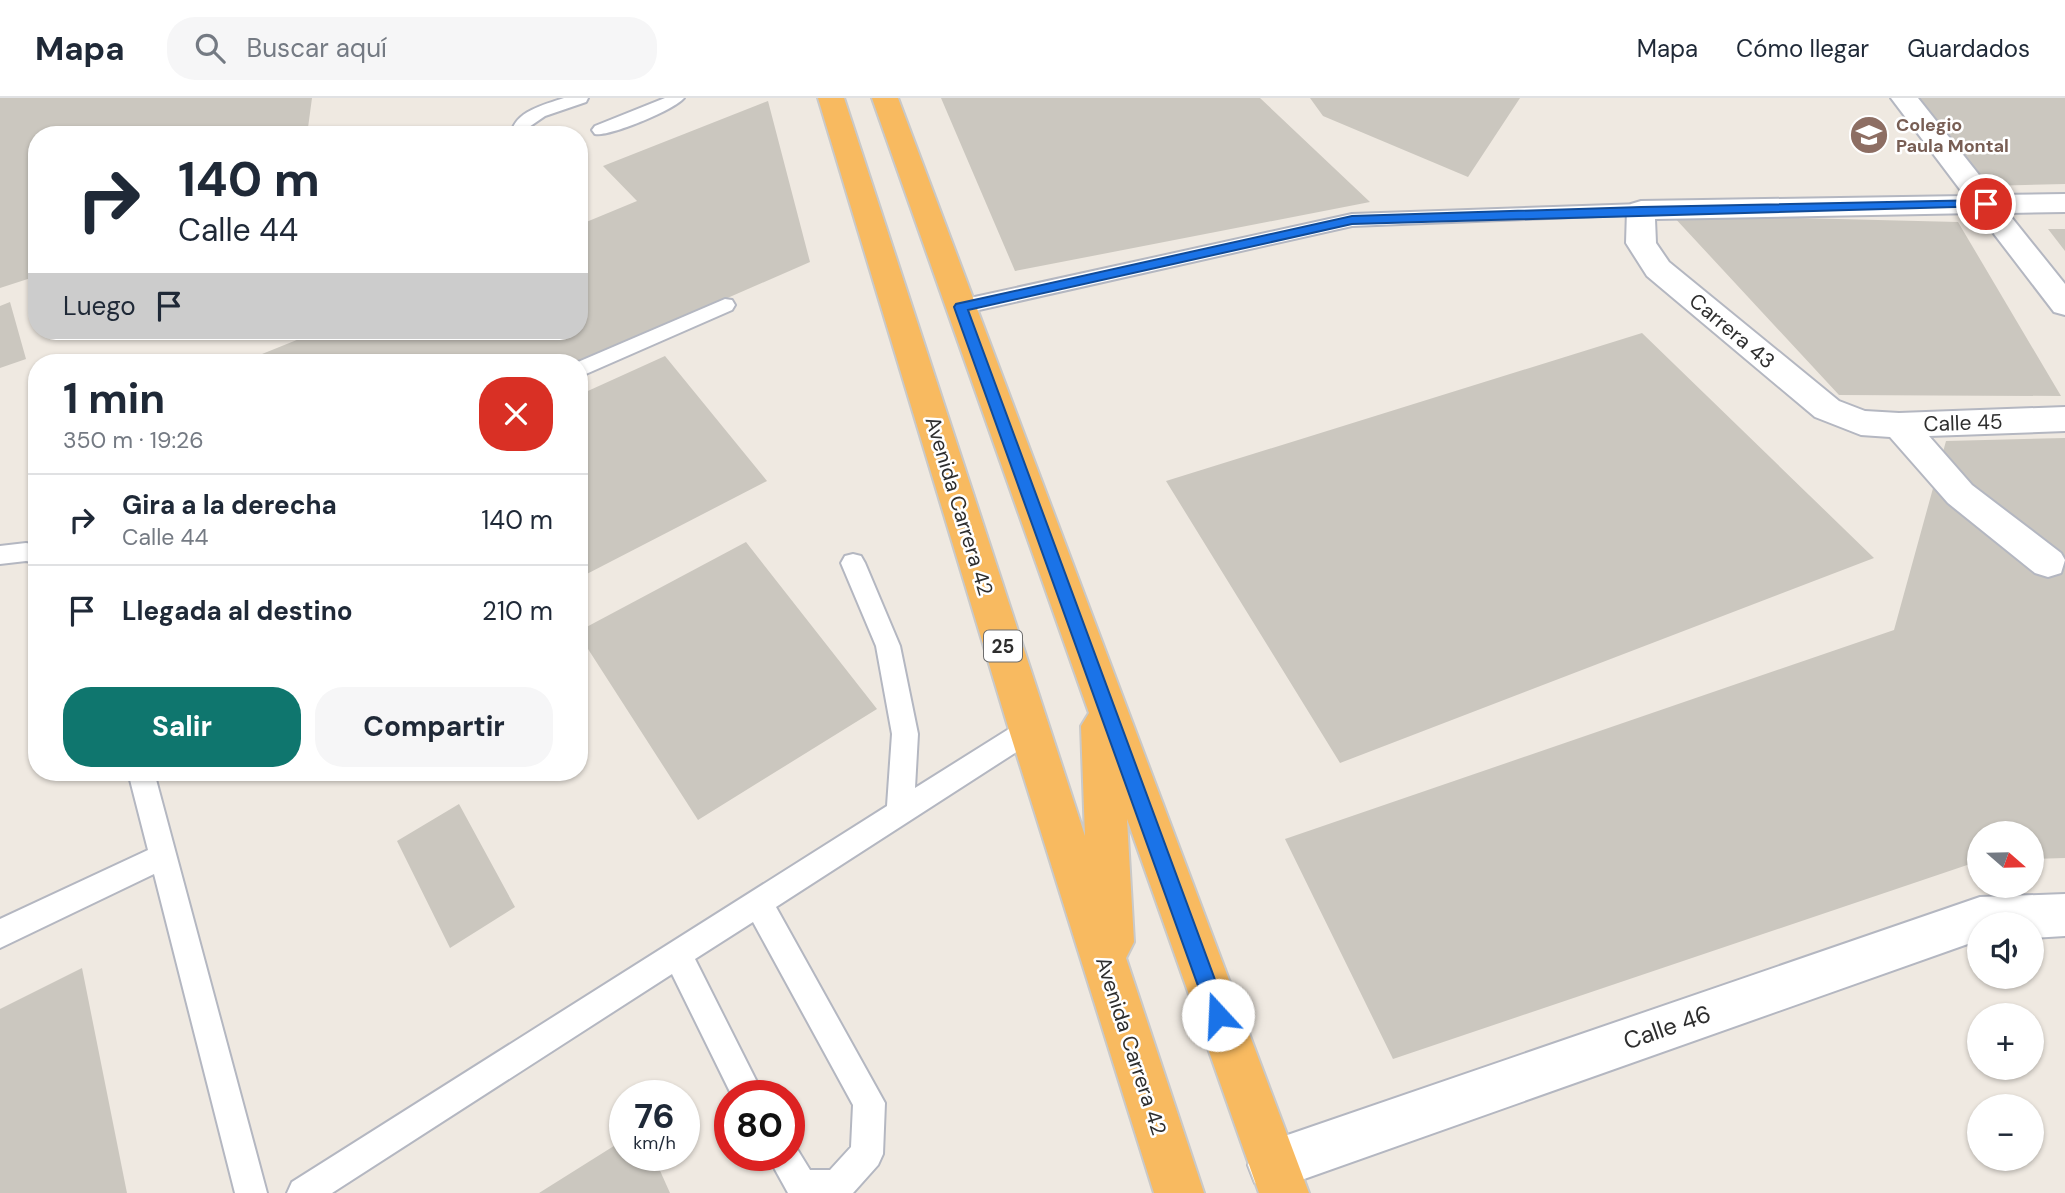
<!DOCTYPE html>
<html lang="es">
<head>
<meta charset="utf-8">
<style>
  :root { --surface:#fff; --page:#f6f6f7; --text:#1f2937; --muted:#747a83; --line:#e0e1e3; --accent:#0f766e }
  body { margin:0; font-family:"DM Sans",sans-serif; background:var(--page); color:var(--text); height:100vh; display:flex; flex-direction:column; font-size:26px; white-space:nowrap }
  * { box-sizing:border-box; margin:0 }
  p { font-size:23px; color:var(--muted) }
  .icon { flex:none; width:38px; height:38px; fill:none; stroke:currentColor; stroke-width:2; stroke-linecap:round; stroke-linejoin:round }
  .map { position:relative; flex:1; overflow:hidden }
  .side { position:absolute; left:28px; top:256px; width:560px; height:427px; display:flex; flex-direction:column; background:var(--surface); border-radius:28px; box-shadow:0 2px 5px #0004 }
  .side>* { flex:none }
  .hud { position:absolute; left:28px; top:28px; width:560px; height:214px; border-radius:28px; box-shadow:0 2px 5px #0004; background:#fff; color:var(--text); overflow:hidden }
  .needle { width:46px; rotate:110deg }
  .tools { position:absolute; left:1967px; top:723px; display:grid; gap:14px }
  .tools a { display:grid; place-items:center; width:77px; height:77px; border-radius:50%; background:var(--surface); box-shadow:0 2px 5px #0004; font-size:35px }
  .speed { position:absolute; left:609px; top:982px; display:flex; gap:14px; font-size:35px; font-weight:700; text-align:center }
  .speed>* { display:grid; place-content:center; width:91px; height:91px; border-radius:50%; background:var(--surface); box-shadow:0 2px 5px #0004; line-height:1 }
  .speed small { font-size:18px; font-weight:400 }
  .speed .limit { border:10px solid #d22; background:#fff; color:#111 }
  .pin { position:absolute; display:grid; place-items:center; width:60px; height:60px; color:#fff; margin:-30px; border:4px solid #fff; border-radius:50%; box-shadow:0 2px 7px #0007 }
  .me { position:absolute; width:77px; margin:-38px; rotate:340deg; stroke-linejoin:round; filter:drop-shadow(0 0 5px #0008) }
  .turn { display:flex; align-items:center; gap:24px; height:147px; padding:0 35px; font-size:32px }
  .turn .icon { width:91px; height:91px; stroke-width:2.5 }
  .turn b { display:block; font-size:49px; line-height:60px }
  .then { display:flex; align-items:center; height:66px; padding:0 35px; background:#0003; gap:14px; font-size:26px }
  .round { display:grid; place-items:center; flex:none; width:74px; height:74px; border-radius:28px; background:var(--page) }
  .head { display:flex; align-items:center; justify-content:space-between; height:119px; padding:0 35px }
  h1 { font-size:42px; font-weight:700; line-height:52px }
  .primary-button { display:flex; gap:14px; margin-top:auto; padding:14px 35px }
  .primary-button a { flex:1; height:80px; border-radius:28px; background:var(--accent); color:#fff; font-size:28px; font-weight:700; line-height:80px; text-align:center }
  .primary-button a+a { background:var(--page); color:var(--text) }
  ul { padding:0; list-style:none }
  li { display:flex; align-items:center; gap:21px; height:91px; padding:0 35px; border-top:2px solid var(--line) }
  li div { flex:1 }
  li b { display:block; font-size:26px }
  li em { font-style:normal }
  header { display:flex; align-items:center; gap:42px; box-sizing:border-box; height:98px; padding:0 35px; background:var(--surface); border-bottom:2px solid var(--line) }
  header strong { font-size:33px }
  nav { display:flex; gap:38px; margin-inline-start:auto; font-size:24px }
  .search { width:490px; height:63px; background:var(--page); display:flex; align-items:center; gap:18px; box-sizing:border-box; padding:0 24px; border-radius:28px; color:var(--muted); font-size:26px }
  .map>svg:first-child { display:block }
</style>
</head>
<body>
<header>
<strong>Mapa</strong>
<div class="search"><svg class="icon" aria-label="search" viewBox="0 0 24 24"><circle cx="10" cy="10" r="6"/><path d="M15 15l6 6"/></svg>Buscar aquí</div>
<nav><a>Mapa</a><a>Cómo llegar</a><a>Guardados</a></nav>
</header>
<div class="map">
<svg width="2065" height="1095" viewBox="0 0 2065 1095">
  <rect width="100%" height="100%" fill="#efe9e1"/>
  <path fill="#cbc7bf" d="M0,0h312l-5,37h-270v141l-37,12z
    M941,0h319l110,104 -355,69z
    M1310,0h210l-52,79 -145,-61z
    M1917,0h148v86l-78,2z
    M768,3l42,161 -229,100h-339l77,-31h260v-106l58,-24 -34,-35z
    M1672,117l286,7 103,174 -222,-1z
    M2048,131h17v22z
    M10,204l16,57 -26,9v-62z
    M1642,235l232,225 -534,205 -174,-282z
    M665,258l102,125 -188,97v-183z
    M2065,340v420l-33,1v-26h-53v28l-586,198 -108,-220 609,-209 52,-189z
    M746,444l131,167 -179,111 -119,-185v-4z
    M459,706l56,103 -65,41 -53,-107z
    M82,870l45,225h-127v-184z
    M625,1041v16h28l17,38h-131z"/>
  <g fill="none" stroke-linecap="round" stroke-linejoin="round">
    <g stroke="#b4b7c1" stroke-width="4">
      <path id="service" d="M564,0h24l-2,4 -41,14 -16,11v8h-18c3,-24 33,-30 53,-37z
        M665,0h19c-10,12 -75,39 -89,36l-3,-4 3,-4z
        M1641,106l9,6 -3,4 -295,12 -391,88 -7,-2 -3,-5 3,-5 7,-2 391,-86z
        M725,201l7,1 3,5 -3,5 -153,67 -1,-15z
        M26,445l11,2v18l-11,-2 -26,3v-18z
        M853,456l8,2 4,7 35,83 18,88 -3,54 105,-66 9,-3 9,3 4,8 -4,8 -262,169 109,196 -2,51 -5,11 -25,28h-65l-21,-38h22v-13l5,2 16,26h20l21,-23 2,-42 -100,-183 -58,37 69,137h-32l-60,-122 -340,219h-45l5,-11 595,-376 5,-72 -16,-88 -35,-83 4,-7z
        M128,674h26l113,421h-32l-81,-319 -154,74v-29l148,-69z"/>
    </g>
    <g stroke="#b4b7c1" stroke-width="4">
      <path id="minor" d="M1891,0h27l77,97 70,-1v18l-57,1 57,71v31l-11,-3 -76,-99 -323,6 1,24 13,19 170,139 26,10 34,2 166,-6v24l-136,5 43,49 89,68 4,7 -4,13 -13,4 -13,-4 -87,-70 -58,-66 -29,-2 -46,-18 -168,-141 -21,-33 1,-33 4,-6 10,-3 324,-5z
        M2065,796v42l-33,2v-14h-53v16l-706,250 -18,-7 -7,-18 7,-18 18,-7 707,-243z"/>
    </g>
    <g stroke="#c9c9c9" stroke-width="4">
      <path id="trunk" d="M818,0h26l241,738 -4,-110 8,-13 -217,-615h26l411,1095h-50l-132,-374 7,123 -8,16 78,235h-50l-145,-463z"/>
    </g>
    <use href="#service" fill="#fff" fill-rule="evenodd"/>
    <use href="#minor" fill="#fff" fill-rule="evenodd"/>
    <use href="#trunk" fill="#f8ba60" fill-rule="evenodd"/>
  </g>
  <path fill="#1a73e8" stroke="#114b97" stroke-width="2" d="M1986,102l4,1v5l-638,18 -384,86 260,705 -3,7 -7,2 -7,-2 -257,-715 2,-3 396,-88 289,-9z"/>
  <defs>
    <g id="school-disc" transform="scale(2.0125)"><circle r="9.5" fill="#8d6e63" stroke="#fff"/><path d="M0-5L7-2L0 1L-7-2ZM-4 1L0 2.5L4 1V4Q0 6-4 4Z" fill="#fff"/></g>
  </defs>
  <g fill-rule="evenodd">
    <use href="#school-disc" x="1869" y="37"/>
  </g>
  <g text-anchor="middle" dominant-baseline="central" stroke-width="5" stroke-linejoin="round" paint-order="stroke">
    <g font-size="18" font-weight="bold" fill="#785e54" stroke="#fff" text-anchor="start">
      <text x="1896" y="27">Colegio<tspan x="1896" dy="21">Paula Montal</tspan></text>
    </g>
    <rect fill="#fff" stroke="#6d6d6d" stroke-width="2" x="984" y="532.5" width="38" height="31" rx="5"/>
    <g font-size="19" font-weight="bold" fill="#2e2e2e">
      <text x="1003" y="548">25</text>
    </g>
    <g font-size="21" fill="#2e2e2e" stroke="#fff">
      <text transform="translate(1732 233) rotate(40)">Carrera 43</text>
      <text transform="translate(1963 325) rotate(-2)">Calle 45</text>
      <text transform="translate(959 408) rotate(73)">Avenida Carrera 42</text>
      <text transform="translate(1131 948) rotate(72)">Avenida Carrera 42</text>
    </g>
    <g font-size="24" fill="#2e2e2e" stroke="#fff">
      <text transform="translate(1667 929) rotate(-19)">Calle 46</text>
    </g>
  </g>
</svg>
<div class="tools">
<a><svg class="needle" viewBox="-14 -14 28 28"><path d="M0-13l5 13h-10z" fill="#e53935"/><path d="M0 13l5-13h-10z" fill="#747a83"/></svg></a>
<a><svg class="icon" aria-label="sound" viewBox="0 0 24 24"><path d="M4 9h4l5-4v14l-5-4H4zM17 9q2 3 0 6"/></svg></a>
<a>+</a>
<a>−</a>
</div>
<div class="speed"><div>76<small>km/h</small></div><div class="limit">80</div></div>
<div class="pin" style="left:1986px;top:106px;background:#d93025"><svg class="icon" aria-label="arrive" viewBox="0 0 24 24"><path d="M6 21V4h12l-3 4 3 4H6"/></svg></div>
<svg class="me" style="left:1218px;top:917px" viewBox="-20 -20 40 40"><circle r="19" fill="#fff"/><path d="M0-13L10 11 0 6-10 11z" fill="#1a73e8"/></svg>
<div class="hud">
<div class="turn"><svg class="icon" aria-label="right" viewBox="0 0 24 24"><path d="M7 20v-9h11M14 6l5 5-5 5"/></svg><div><b>140 m</b>Calle 44</div></div>
<div class="then">Luego<svg class="icon" aria-label="arrive" viewBox="0 0 24 24"><path d="M6 21V4h12l-3 4 3 4H6"/></svg></div>
</div>
<section class="side">
<div class="head"><div><h1>1 min</h1><p>350 m · 19:26</p></div><a class="round" style="background:#d93025;color:#fff"><svg class="icon" aria-label="close" viewBox="0 0 24 24"><path d="M6 6l12 12M18 6L6 18"/></svg></a></div>
<ul>
<li><svg class="icon" aria-label="right" viewBox="0 0 24 24"><path d="M7 20v-9h11M14 6l5 5-5 5"/></svg><div><b>Gira a la derecha</b><p>Calle 44</p></div><em>140 m</em></li>
<li><svg class="icon" aria-label="arrive" viewBox="0 0 24 24"><path d="M6 21V4h12l-3 4 3 4H6"/></svg><div><b>Llegada al destino</b></div><em>210 m</em></li>
</ul>
<div class="primary-button"><a>Salir</a><a>Compartir</a></div>
</section>
</div>
</body>
</html>
